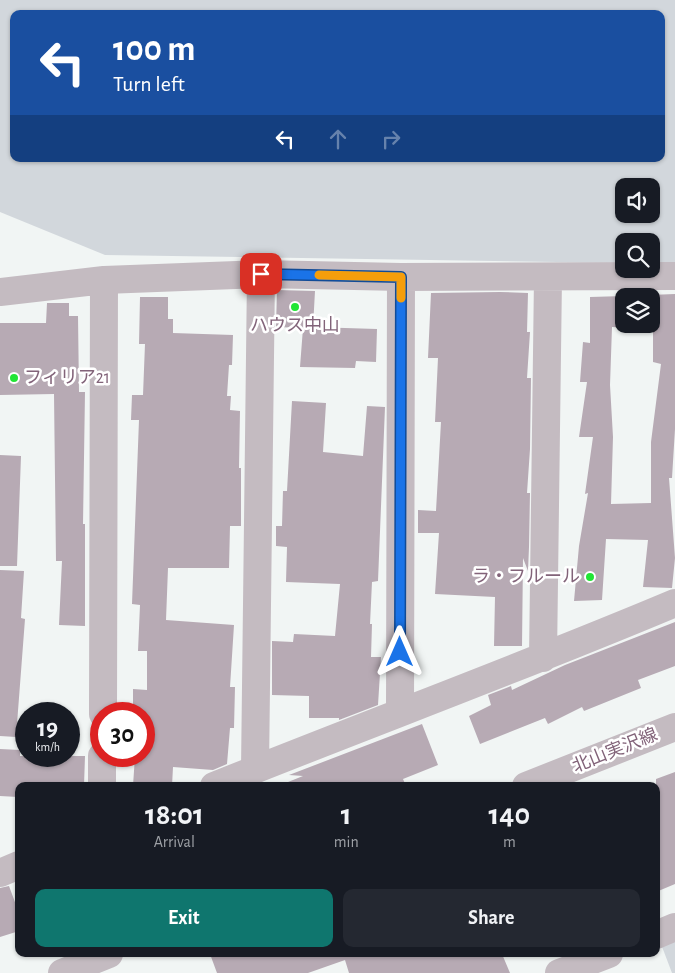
<!DOCTYPE html>
<html lang="en">
<head>
<meta charset="utf-8">
<style>
  :root { --surface:#171b24; --page:#242831; --text:#f1f3f6; --muted:#9ea1a6; --accent:#0f766e }
  body { margin:0; font-family:"Alegreya Sans","Noto Sans JP",sans-serif; background:var(--page); color:var(--text); height:100vh; display:flex; flex-direction:column; font-size:19px; white-space:nowrap }
  * { box-sizing:border-box; margin:0 }
  p { font-size:16px; color:var(--muted) }
  .icon { flex:none; width:28px; height:28px; fill:none; stroke:currentColor; stroke-width:2; stroke-linecap:round; stroke-linejoin:round }
  .map { position:relative; flex:1; overflow:hidden }
  .details { position:absolute; left:15px; top:782px; width:645px; height:175px; display:flex; flex-direction:column; background:var(--surface); border-radius:10px; box-shadow:0 1px 4px #0004 }
  .details>* { flex:none }
  .banner { position:absolute; left:10px; top:10px; width:655px; height:152px; border-radius:10px; box-shadow:0 1px 4px #0004; background:#1a4fa0; color:#fff; overflow:hidden }
  .controls { position:absolute; left:615px; top:178px; display:grid; gap:10px }
  .controls a { display:grid; place-items:center; width:45px; height:45px; border-radius:10px; background:var(--surface); box-shadow:0 1px 4px #0004; font-size:25px }
  .speed { position:absolute; left:15px; top:702px; display:flex; gap:10px; font-size:25px; font-weight:700; text-align:center }
  .speed>* { display:grid; place-content:center; width:65px; height:65px; border-radius:50%; background:var(--surface); box-shadow:0 1px 4px #0004; line-height:1 }
  .speed small { font-size:12px; font-weight:400 }
  .speed .limit { border:8px solid #d22; background:#fff; color:#111 }
  .pin { position:absolute; display:grid; place-items:center; width:42px; height:42px; color:#fff; margin:-21px; border-radius:10px; box-shadow:0 2px 8px #0006 }
  .me { position:absolute; width:55px; margin:-28px; rotate:0deg; stroke-linejoin:round; filter:drop-shadow(0 0 4px #0008) }
  .turn { display:flex; align-items:center; gap:18px; height:105px; padding:0 20px; font-size:22px }
  .turn .icon { width:65px; height:65px; stroke-width:2.5 }
  .turn b { display:block; font-size:35px; line-height:42px }
  .lanes { display:flex; align-items:center; height:48px; padding:0 20px; background:#0003; justify-content:center; gap:25px; direction:ltr }
  .lanes .off { opacity:.35 }
  .eta { display:flex; justify-content:space-evenly; align-items:center; height:85px; text-align:center }
  .eta b { font-size:30px; font-weight:600; line-height:35px }
  .primary-button { display:flex; gap:10px; margin-top:auto; padding:10px 20px }
  .primary-button a { flex:1; height:58px; border-radius:10px; background:var(--accent); color:#fff; font-size:20px; font-weight:600; line-height:58px; text-align:center }
  .primary-button a+a { background:var(--page); color:var(--text) }
  .map>svg:first-child { display:block }
</style>
</head>
<body>
<div class="map">
<svg width="675" height="973" viewBox="0 0 675 973">
  <rect width="100%" height="100%" fill="#f1f5f4"/>
  <path fill="#d2d7dc" fill-rule="evenodd" d="M0,0h675v264l-24,-1v-22h-27v22l-519,-8 -105,-43zM14,14h647v145h-647zM624,186h27v28h-27z
    M675,938v35h-3l-11,-29z"/>
  <path fill="#b7aab4" fill-rule="evenodd" d="M277,290l38,1 -2,36 64,2 -1,33 -20,-1 -1,7 -55,-1 3,-39 -27,-1z
    M500,292l28,1 -1,39h3l-3,46h4l-1,71 -3,44h3l-1,54 -1,24 -5,-13 -1,88h-28l1,-49 -60,-3 4,-61h-21v-23l18,1 5,-89h-6l3,-64h-10l3,-65z
    M675,294v135l-3,49h-3l6,80 -3,30 -29,-1 5,-47 -42,-1 -4,61 -28,1 5,-55 9,-53 -3,1 8,-57h-14l8,-55h-7l3,-40 7,1v-46l34,-1v28h27v-28h-26zM612,327l41,2v33l8,2 -10,78v61l-40,1 2,-67 -3,-52z
    M140,297h28v22h5v14l60,2 -1,30h-3l-2,31h4l-1,14 10,1 -1,57h2v58h-11l-1,42h-61l-2,52 68,5 -4,62h5l-1,41h-4l-3,36 -14,6 -40,-3 -1,19h-39l2,-30h9v-42h-11v-25l14,1v-39h-9l2,-46 -8,-1 7,-184h-8l1,-25h11l2,-51h-6z
    M47,303h22v13h9l1,76h6l-2,132h2v102l-26,-1 3,-64h-6l-2,-167 -54,1v-72h46z
    M292,401l34,2 -3,49 40,4 4,-50 18,1 -7,174 -6,1 -2,42h2l-1,33h10l-3,48 -39,15v-2h-30v-22l-37,-1v-54l21,1 1,-8 41,2 5,-52 -54,-2 1,-35 -11,-1v-20h6l1,-35h4z
    M0,455l21,1 -4,110h-17z
    M0,570l24,1 -3,47 4,1 -9,118 -16,-1z
    M675,622v44l-37,14 3,8 -57,23 -2,-4 -34,17 -3,-6 -65,26 -11,-28 22,-11 -3,-10 23,-9 1,4 53,-25z
    M422,724l16,41 -35,14 3,7h-128l25,-10 -14,-1z
    M0,749l20,1v6h65l-1,30h-65l-1,11 -18,-1z
    M675,772v112l-19,8v-113z
    M9,886l10,27v18l-19,6v-49z
    M210,954h292l8,19h-161l-4,-13 -37,13h-91z"/>
  <g fill="none" stroke-linecap="round" stroke-linejoin="round">
    <path stroke="#c4bbc1" stroke-width="28" d="M0,292l104,-12 157,-6 140,3 274,-1
      M543,658l5,-381
      M400,711l1,-434
      M103,714l1,-434
      M255,770l6,-496
      M102,786v-30
      M214,786c154,-62 309,-119 461,-183
      M526,786l149,-59
      M0,873l19,-8
      M656,935l19,-8
      M62,973l47,-19
      M559,973l50,-19"/>
  </g>
  <g fill="none" stroke-linecap="round" stroke-linejoin="round">
    <g stroke="#114b97" stroke-width="12">
      <path id="route" d="M261,274l140,3 -1,375"/>
    </g>
    <use href="#route" stroke="#1a73e8" stroke-width="9"/>
    <path stroke="#f59e0b" stroke-width="9" d="M319,275l82,2v21"/>
  </g>
  <g fill="#21e535" stroke="#fff" stroke-width="2">
    <circle cx="295" cy="307" r="5"/>
    <circle cx="14" cy="378" r="5"/>
    <circle cx="590" cy="577" r="5"/>
  </g>
  <g text-anchor="middle" dominant-baseline="central" stroke-width="5" stroke-linejoin="round" paint-order="stroke">
    <g font-size="18" fill="#826379" stroke="#fff">
      <text x="295" y="326">ハウス中山</text>
      <text x="24" y="378" text-anchor="start">フィリア21</text>
      <text x="580" y="577" text-anchor="end">ラ・フルール</text>
    </g>
    <g font-size="18" fill="#826379" stroke="#fff">
      <text transform="translate(615 751) rotate(-22)">北山実沢線</text>
    </g>
  </g>
</svg>
<div class="controls">
<a><svg class="icon" aria-label="sound" viewBox="0 0 24 24"><path d="M4 9h4l5-4v14l-5-4H4zM17 9q2 3 0 6"/></svg></a>
<a><svg class="icon" aria-label="search" viewBox="0 0 24 24"><circle cx="10" cy="10" r="6"/><path d="M15 15l6 6"/></svg></a>
<a><svg class="icon" aria-label="layers" viewBox="0 0 24 24"><path d="M12 4l9 5-9 5-9-5zM3 14l9 5 9-5"/></svg></a>
</div>
<div class="speed"><div>19<small>km/h</small></div><div class="limit">30</div></div>
<div class="pin" style="left:261px;top:274px;background:#d93025"><svg class="icon" aria-label="arrive" viewBox="0 0 24 24"><path d="M6 21V4h12l-3 4 3 4H6"/></svg></div>
<svg class="me" style="left:400px;top:652px" viewBox="-20 -20 40 40"><path d="M0-17L14 15 0 8-14 15z" fill="#1a73e8" stroke="#fff" stroke-width="4"/></svg>
<div class="banner">
<div class="turn"><svg class="icon" aria-label="left" viewBox="0 0 24 24"><path d="M17 20v-9H6M10 6l-5 5 5 5"/></svg><div><b>100 m</b>Turn left</div></div>
<div class="lanes"><svg class="icon" aria-label="left" viewBox="0 0 24 24"><path d="M17 20v-9H6M10 6l-5 5 5 5"/></svg><svg class="icon off" aria-label="ahead" viewBox="0 0 24 24"><path d="M12 20V5M6 11l6-6 6 6"/></svg><svg class="icon off" aria-label="right" viewBox="0 0 24 24"><path d="M7 20v-9h11M14 6l5 5-5 5"/></svg></div>
</div>
<section class="details">
<div class="eta">
<div><b>18:01</b><p>Arrival</p></div>
<div><b>1</b><p>min</p></div>
<div><b>140</b><p>m</p></div>
</div>
<div class="primary-button"><a>Exit</a><a>Share</a></div>
</section>
</div>
</body>
</html>
